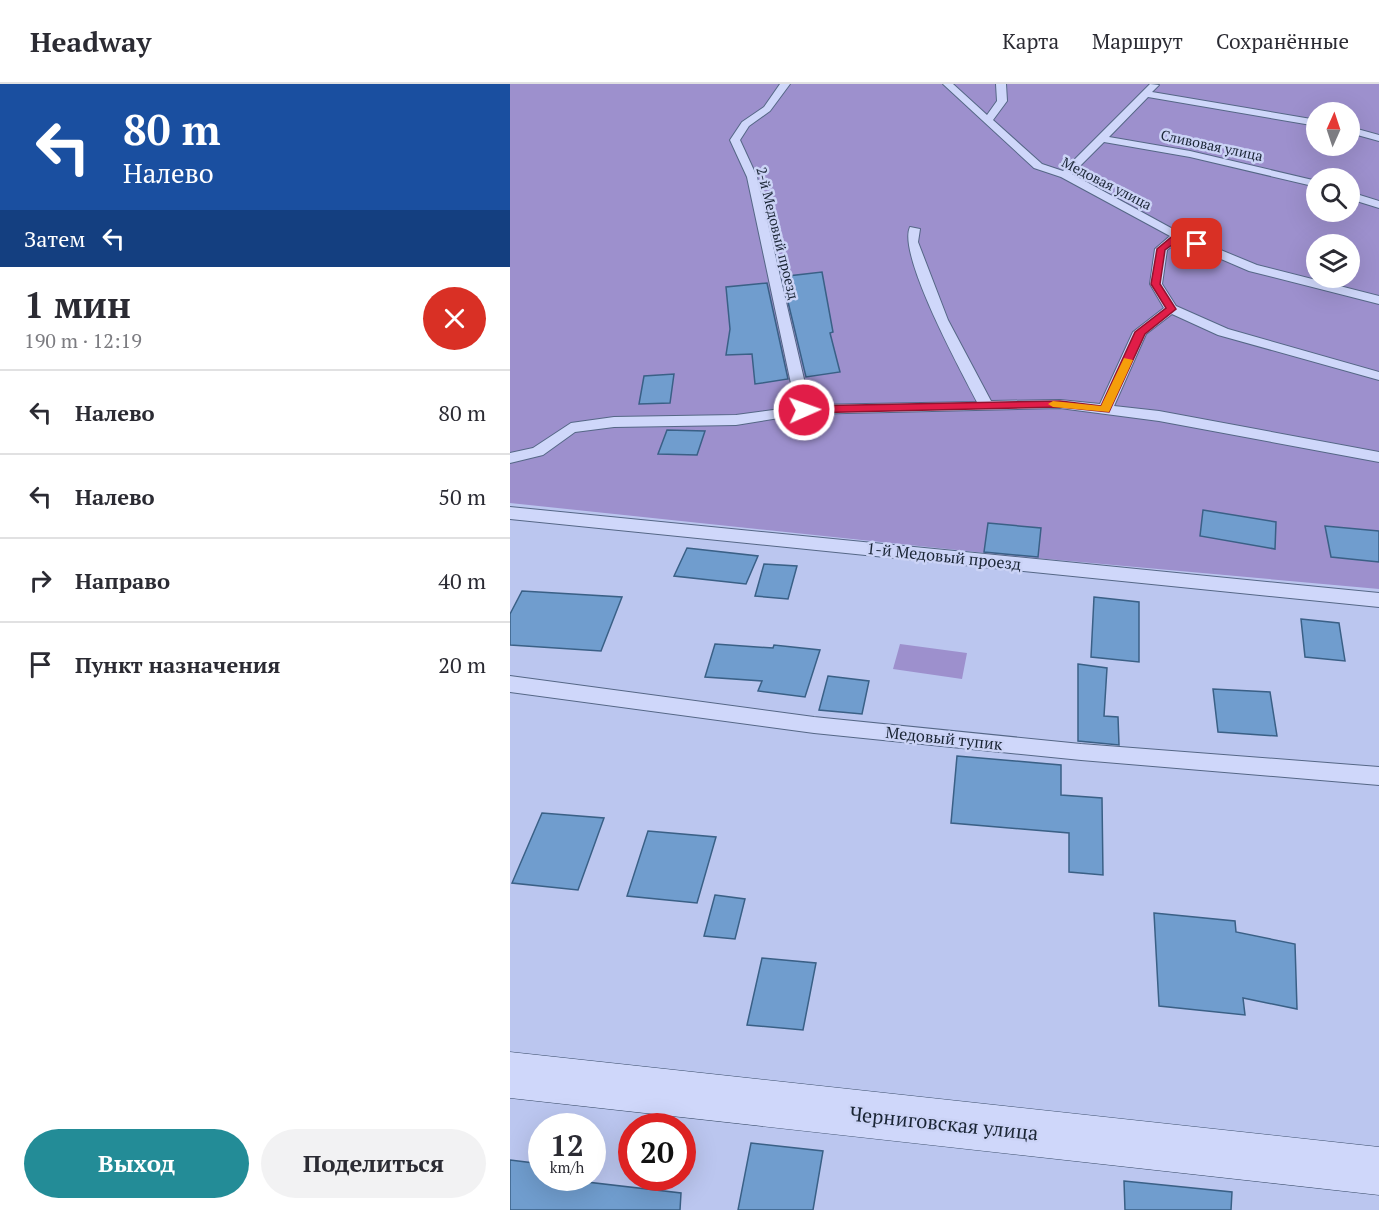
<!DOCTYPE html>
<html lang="ru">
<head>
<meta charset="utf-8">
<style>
  :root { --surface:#fff; --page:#f2f2f3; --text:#2b2b33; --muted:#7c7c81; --line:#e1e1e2; --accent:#238c97 }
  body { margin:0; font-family:"PT Serif",serif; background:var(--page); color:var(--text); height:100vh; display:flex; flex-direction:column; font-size:22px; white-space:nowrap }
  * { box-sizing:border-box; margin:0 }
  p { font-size:20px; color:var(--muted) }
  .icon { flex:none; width:33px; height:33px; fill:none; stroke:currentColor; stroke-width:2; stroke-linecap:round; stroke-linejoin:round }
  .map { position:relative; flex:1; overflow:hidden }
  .panel { display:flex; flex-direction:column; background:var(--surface); width:510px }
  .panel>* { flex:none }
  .banner { background:#1a4fa0; color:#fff; overflow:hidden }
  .needle { width:39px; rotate:3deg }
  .controls { position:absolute; left:796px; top:18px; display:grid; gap:12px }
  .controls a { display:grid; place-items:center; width:54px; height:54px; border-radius:50%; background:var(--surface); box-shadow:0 6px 24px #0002; font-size:30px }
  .speed { position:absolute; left:18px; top:1029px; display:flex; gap:12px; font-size:30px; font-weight:700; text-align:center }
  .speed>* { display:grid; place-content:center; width:78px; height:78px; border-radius:50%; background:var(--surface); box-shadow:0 6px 24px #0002; line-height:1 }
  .speed small { font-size:15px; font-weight:400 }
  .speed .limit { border:9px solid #d22; background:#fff; color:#111 }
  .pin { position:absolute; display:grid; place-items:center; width:51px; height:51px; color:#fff; margin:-26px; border-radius:12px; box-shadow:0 3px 9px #0006 }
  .me { position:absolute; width:66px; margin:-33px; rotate:88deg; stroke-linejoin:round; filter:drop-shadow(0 0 4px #0008) }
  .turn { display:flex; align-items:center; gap:21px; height:126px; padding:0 24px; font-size:27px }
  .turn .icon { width:78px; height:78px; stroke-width:2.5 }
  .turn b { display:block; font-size:42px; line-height:51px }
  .then { display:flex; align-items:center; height:57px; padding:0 24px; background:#0003; gap:12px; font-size:22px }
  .round { display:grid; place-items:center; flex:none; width:63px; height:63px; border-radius:32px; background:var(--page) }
  .head { display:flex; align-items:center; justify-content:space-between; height:102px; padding:0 24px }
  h1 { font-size:36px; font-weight:600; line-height:45px }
  .primary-button { display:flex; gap:12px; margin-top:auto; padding:12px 24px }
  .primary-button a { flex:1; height:69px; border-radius:36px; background:var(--accent); color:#fff; font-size:24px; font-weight:600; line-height:69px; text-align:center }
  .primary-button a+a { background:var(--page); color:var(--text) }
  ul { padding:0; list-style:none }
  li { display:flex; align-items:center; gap:18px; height:84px; padding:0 24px; border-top:2px solid var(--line) }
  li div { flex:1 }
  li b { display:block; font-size:22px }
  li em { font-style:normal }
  header { display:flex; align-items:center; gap:36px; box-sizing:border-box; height:84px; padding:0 30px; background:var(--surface); border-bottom:2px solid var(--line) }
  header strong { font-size:28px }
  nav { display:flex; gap:33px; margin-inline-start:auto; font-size:21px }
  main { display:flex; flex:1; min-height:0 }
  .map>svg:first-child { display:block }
</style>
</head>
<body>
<header>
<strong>Headway</strong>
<nav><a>Карта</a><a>Маршрут</a><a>Сохранённые</a></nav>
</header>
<main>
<section class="panel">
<div class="banner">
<div class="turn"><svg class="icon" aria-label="left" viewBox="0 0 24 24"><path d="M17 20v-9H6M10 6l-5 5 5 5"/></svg><div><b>80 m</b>Налево</div></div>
<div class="then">Затем<svg class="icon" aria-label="left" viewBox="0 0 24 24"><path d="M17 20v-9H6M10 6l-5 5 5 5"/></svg></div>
</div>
<div class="head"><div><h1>1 мин</h1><p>190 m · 12:19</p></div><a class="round" style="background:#d93025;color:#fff"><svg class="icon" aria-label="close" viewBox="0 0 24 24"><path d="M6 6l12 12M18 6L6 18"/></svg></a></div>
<ul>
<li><svg class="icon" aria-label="left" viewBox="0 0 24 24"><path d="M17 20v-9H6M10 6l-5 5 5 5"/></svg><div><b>Налево</b></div><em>80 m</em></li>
<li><svg class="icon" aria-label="left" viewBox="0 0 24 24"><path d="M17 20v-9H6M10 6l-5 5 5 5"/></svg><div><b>Налево</b></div><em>50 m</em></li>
<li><svg class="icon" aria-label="right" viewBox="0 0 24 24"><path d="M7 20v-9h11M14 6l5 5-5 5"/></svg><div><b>Направо</b></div><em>40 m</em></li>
<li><svg class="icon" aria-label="arrive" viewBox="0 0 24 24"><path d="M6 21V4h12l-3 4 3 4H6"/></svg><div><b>Пункт назначения</b></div><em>20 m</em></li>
</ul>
<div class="primary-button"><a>Выход</a><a>Поделиться</a></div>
</section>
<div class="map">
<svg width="869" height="1126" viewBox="0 0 869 1126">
  <rect width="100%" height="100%" fill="#bbc6ef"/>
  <path fill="#9d90cd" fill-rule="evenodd" d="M0,0h869v505l-365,-33 -504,-53zM807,28h33v34h-33zM807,94h33v34h-33zM807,160h33v34h-33z
    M390,560l67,9 -5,26 -69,-10z"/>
  <path fill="#709dce" stroke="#3a6086" stroke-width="1.5" d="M312,188l11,60 -3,1 10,39 -34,5 -23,-96 6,-1 -1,-4z
    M257,199l21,96 -33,5 -3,-30 -26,1 4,-26 -4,-42z
    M164,290l-4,29 -31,1 5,-28z
    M157,346l38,1 -8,24 -39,-1z
    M693,426l73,12 -1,27 -75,-13z
    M478,439l53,5 -3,29 -54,-5z
    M815,442l54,5v31l-48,-5z
    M177,464l71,8 -12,28 -72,-8z
    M254,480l33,2 -9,33 -33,-3z
    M12,507l100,6 -21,54 -91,-6v-31z
    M584,513l45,5v60l-48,-5z
    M791,535l38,4 6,38 -40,-4z
    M205,560l58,4 1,-3 46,5 -15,47 -47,-6 4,-10 -57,-4z
    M568,580l29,4 -3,48 14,1 1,28 -41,-4z
    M318,592l41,5 -7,33 -43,-4z
    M703,605l57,3 7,44 -59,-4z
    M447,672l104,9v30l41,3 1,77 -34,-3v-39l-118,-10z
    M32,729l62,5 -26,72 -66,-7z
    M138,747l68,6 -19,66 -70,-7z
    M205,811l30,4 -10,40 -31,-3z
    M644,829l81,8 1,11 59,12 2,65 -54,-11 2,17 -86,-9z
    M252,874l54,5 -13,67 -56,-5z
    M241,1059l72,8 -10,59h-75z
    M0,1076l32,4v14h46l-1,4 94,11 -1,17h-170z
    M614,1097l108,11 -1,18h-106z"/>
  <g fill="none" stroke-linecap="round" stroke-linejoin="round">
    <g stroke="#556786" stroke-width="2">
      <path id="lane" d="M270,0h10l-20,27 -21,15 -9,14 17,37 53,228 167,-3c-16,-31 -80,-148 -67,-175l10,2 -2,13 30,78 43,81 69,-1 40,4 33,-72 31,-24 -14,-24 5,-35 15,-13 -109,-59 -27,-9 -91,-84h10l34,31 10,-14 -1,-17h10l1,17 -14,19 49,44 21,7 87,-87 9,1 -7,7 165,28v6l-169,-29 -39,40 81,14 127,30v6l-127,-30 -86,-15 -32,32 110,60 75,31 122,31v8l-130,-33 -70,-30 -12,9 -5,34 14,22 52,23 151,43v8l-161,-45 -46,-21 -26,20 -32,72 45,5 220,41v10l-220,-41 -99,-13 -256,6 -68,11 -122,2 -39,5 -32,23 -33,8v-10l23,-5 38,-25 43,-6 122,-2 60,-8 -49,-230 -17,-37 12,-18 22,-15z
        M840,43l29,8v6l-29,-8z
        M840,108l29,9v7l-29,-9z
        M0,423l869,86v14l-869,-88z
        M0,592l304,41 267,27 298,23v18l-298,-25 -267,-27 -304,-41z"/>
    </g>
    <g stroke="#384b68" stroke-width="1">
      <path id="secondary" d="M0,968l869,95v48l-869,-97z"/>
    </g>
    <use href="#lane" fill="#cfd7fa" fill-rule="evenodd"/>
    <use href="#secondary" fill="#cfd7fa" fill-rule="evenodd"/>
  </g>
  <path fill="#e11d48" stroke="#92132f" stroke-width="1.5" d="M665,150h6l20,10 -4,3 -18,-7 -14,10 -5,34 16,25 -31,25 -36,78 -49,-5 -256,6 -6,-3 6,-4 256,-5 41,5 34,-74 31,-24 -15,-24 6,-35z"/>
  <path fill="#f59e0b" d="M614,274l9,2 -24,52 -56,-5 -5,-3 5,-3 48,5z"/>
  <g text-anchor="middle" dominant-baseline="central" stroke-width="5" stroke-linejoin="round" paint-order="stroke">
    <g font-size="14" fill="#1a2535" stroke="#cbd3f6">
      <text transform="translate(702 61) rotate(12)">Сливовая улица</text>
      <text transform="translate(597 99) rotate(27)">Медовая улица</text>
      <text transform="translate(268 149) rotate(76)">2-й Медовый проезд</text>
    </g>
    <g font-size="16" fill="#1a2535" stroke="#cbd3f6">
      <text transform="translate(434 472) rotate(6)">1-й Медовый проезд</text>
      <text transform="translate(434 654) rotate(6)">Медовый тупик</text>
    </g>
    <g font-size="20" fill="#1a2535" stroke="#cbd3f6">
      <text transform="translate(434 1039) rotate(6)">Черниговская улица</text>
    </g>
  </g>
</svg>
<div class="controls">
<a><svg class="needle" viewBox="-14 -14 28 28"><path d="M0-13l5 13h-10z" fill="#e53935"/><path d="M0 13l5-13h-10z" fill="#7c7c81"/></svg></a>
<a><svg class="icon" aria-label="search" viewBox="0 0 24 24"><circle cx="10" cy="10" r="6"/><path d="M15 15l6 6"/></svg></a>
<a><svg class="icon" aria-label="layers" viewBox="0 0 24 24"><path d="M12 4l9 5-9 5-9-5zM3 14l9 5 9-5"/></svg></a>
</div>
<div class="speed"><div>12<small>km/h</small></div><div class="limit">20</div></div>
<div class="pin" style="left:687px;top:160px;background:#d93025"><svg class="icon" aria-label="arrive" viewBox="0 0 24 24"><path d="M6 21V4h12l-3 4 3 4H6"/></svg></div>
<svg class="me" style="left:294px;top:326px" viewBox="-20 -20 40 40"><circle r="17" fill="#e11d48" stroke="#fff" stroke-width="3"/><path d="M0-11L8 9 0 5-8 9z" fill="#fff"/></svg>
</div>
</main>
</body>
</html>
